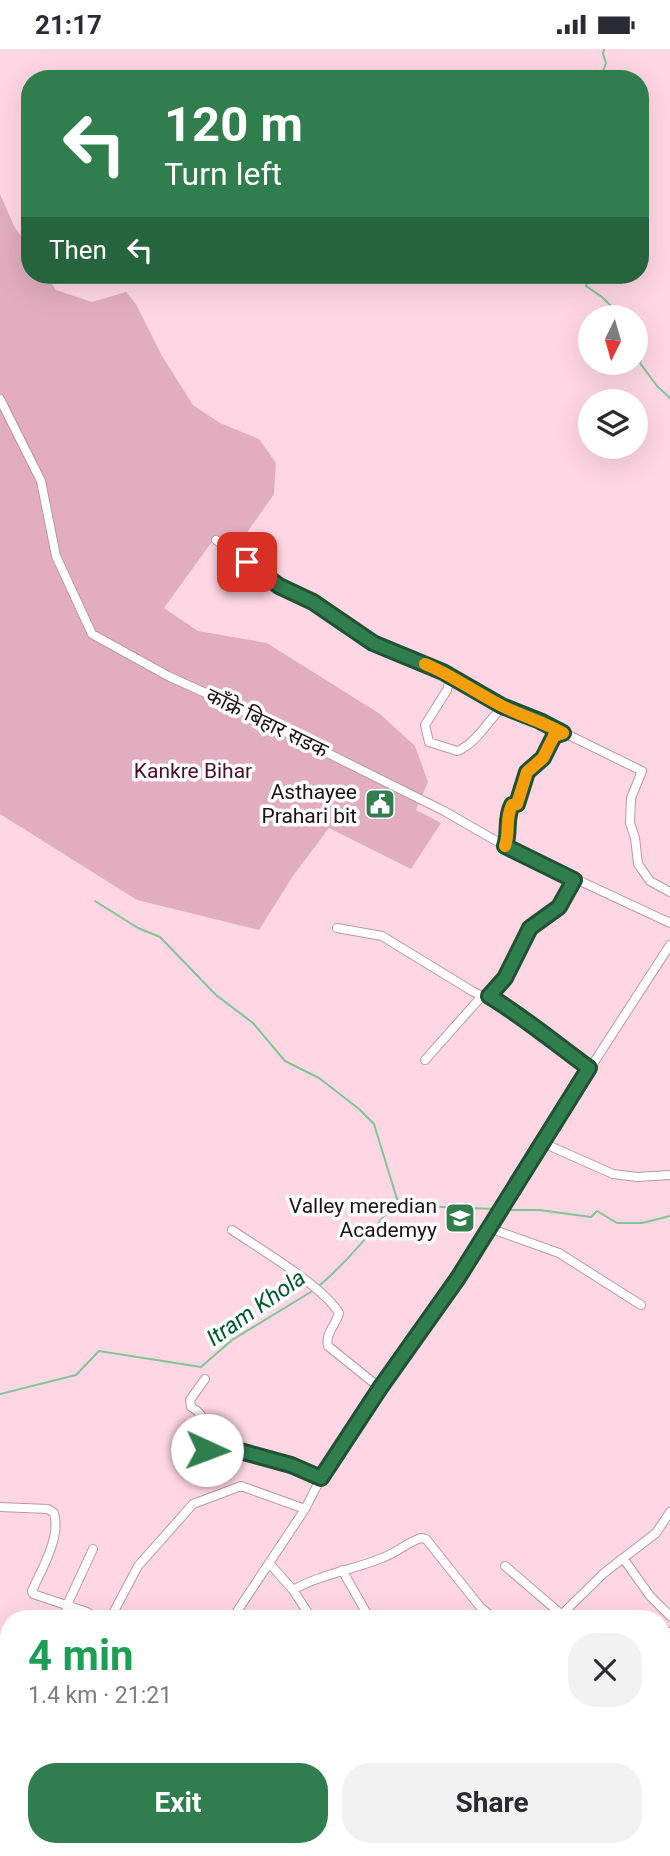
<!DOCTYPE html>
<html lang="en">
<head>
<meta charset="utf-8">
<style>
  :root { --surface:#fff; --page:#f2f2f3; --text:#2b2b33; --muted:#7c7c81; --accent:#307e4e }
  body { margin:0; font-family:Roboto,"Noto Sans Devanagari",sans-serif; background:var(--page); color:var(--text); height:100vh; display:flex; flex-direction:column; font-size:26px; white-space:nowrap }
  * { box-sizing:border-box; margin:0 }
  p { font-size:23px; color:var(--muted) }
  .icon { flex:none; width:38px; height:38px; fill:none; stroke:currentColor; stroke-width:2; stroke-linecap:round; stroke-linejoin:round }
  .map { position:relative; flex:1; overflow:hidden }
  .panel { position:absolute; left:0px; top:1561px; width:670px; height:247px; display:flex; flex-direction:column; background:var(--surface); border-radius:28px 28px 0 0; box-shadow:0 7px 28px #0002 }
  .panel>* { flex:none }
  .guide { position:absolute; left:21px; top:21px; width:628px; height:214px; border-radius:28px; box-shadow:0 7px 28px #0002; background:#307e4e; color:#fff; overflow:hidden }
  .needle { width:46px; rotate:185deg }
  .buttons { position:absolute; left:578px; top:256px; display:grid; gap:14px }
  .buttons a { display:grid; place-items:center; width:70px; height:70px; border-radius:50%; background:var(--surface); box-shadow:0 7px 28px #0002; font-size:35px }
  .pin { position:absolute; display:grid; place-items:center; width:60px; height:60px; color:#fff; margin:-30px; border-radius:14px; box-shadow:0 4px 10px #0006 }
  .me { position:absolute; width:77px; margin:-38px; rotate:92deg; stroke-linejoin:round; filter:drop-shadow(0 0 5px #0008) }
  .turn { display:flex; align-items:center; gap:24px; height:147px; padding:0 28px; font-size:32px }
  .turn .icon { width:91px; height:91px; stroke-width:2.5 }
  .turn b { display:block; font-size:49px; line-height:60px }
  .then { display:flex; align-items:center; height:66px; padding:0 28px; background:#0003; gap:14px; font-size:26px }
  .round { display:grid; place-items:center; flex:none; width:74px; height:74px; border-radius:28px; background:var(--page) }
  .headline { display:flex; align-items:center; justify-content:space-between; height:119px; padding:0 28px }
  h1 { font-size:42px; font-weight:700; line-height:52px; color:#1e9e55 }
  .action { display:flex; gap:14px; margin-top:auto; padding:14px 28px }
  .action a { flex:1; height:80px; border-radius:28px; background:var(--accent); color:#fff; font-size:28px; font-weight:700; line-height:80px; text-align:center }
  .action a+a { background:var(--page); color:var(--text) }
  .status { display:flex; justify-content:space-between; align-items:center; height:49px; padding:0 35px; background:var(--surface); direction:ltr }
  .status svg { height:19px; fill:currentColor }
  .map>svg:first-child { display:block }
</style>
</head>
<body>
<div class="status"><b>21:17</b><svg viewBox="0 0 49 12"><path d="M0 12V9h3v3zM5 12V6h3v6zM10 12V3h3v9zM15 12V0h3v12zM26 1h20v11H26zM47 4h2v5h-2z"/></svg></div>
<div class="map">
<svg width="670" height="1807" viewBox="0 0 670 1807">
  <rect width="100%" height="100%" fill="#ffd7e4"/>
  <path fill="#e2adbf" d="M0,145l14,32 16,23v26h16l10,15 36,12 34,-10 10,12 26,52 31,49 27,18 39,16 17,24 -2,31 -37,53 -23,-8 -50,69 34,23 69,12 113,71 35,32 13,36 -12,28 25,13 -30,46 -82,-41 -36,48 -34,54 -122,-30 -137,-86z"/>
  <g fill="none" stroke-linecap="round" stroke-linejoin="round">
    <path stroke="#7fc595" stroke-width="2" d="M600,30l6,-16 -3,-9 1,-5
      M591,226l-5,11 16,11 20,20
      M635,301l4,2 3,4 -2,7 17,23 13,12
      M95,852l43,27 22,9 56,58 37,28 32,38 34,17 40,31 15,15 23,75
      M502,1161h37l52,7 6,-6 20,12h25l28,-7
      M319,1237c29,-25 54,-55 78,-87l15,7 85,3
      M0,1345l76,-19 23,-24 102,16 31,-27 82,-50
      M662,1732l8,6
      M449,1807l8,-8"/>
    <g stroke="#bc97a3" stroke-width="10">
      <path id="minor" d="M0,350l41,82 15,75 36,78 76,42 55,25 221,110 61,35 165,77
        M216,491l63,46 34,16 60,41 70,29 59,34 38,15 102,50 -11,27 -1,25 5,15 3,26 12,17 20,11
        M451,627l-4,14 -22,35 4,17 28,9 3,-1c19,-10 28,-30 43,-43
        M505,797c5,-14 0,-28 7,-41l5,-1 10,-32 16,-14 11,-22 9,-3
        M337,879l45,8 90,55 10,5h7l23,13 29,25 48,34
        M489,947l16,-18 25,-50 29,-21 15,-27
        M425,1011l57,-64
        M543,1094l70,31 24,3 33,-2
        M489,1179l70,25 82,52
        M232,1181c28,19 91,56 107,83 -3,12 -14,20 -11,33l52,42
        M205,1330l-15,21 1,7c17,8 15,26 16,43l3,3 30,-2 51,14 30,13
        M0,1458l48,2 6,4c7,25 -12,55 -22,78l1,3 54,18 12,7
        M623,1509l27,38 20,20
        M269,1514l24,27 19,29
        M505,1517l56,48
        M342,1521l28,49
        M293,1541c28,-16 60,-20 89,-32 14,-5 26,-16 39,-20l5,1 55,69 14,11
        M65,1570l2,-14 26,-56
        M110,1570l28,-53 55,-62 48,-18 64,23
        M232,1570l73,-110 16,-31 59,-90 78,-110 61,-100 151,-233
        M557,1570l47,-46 52,-40 14,-21
        M0,1589l9,3
        M662,1591l8,-8
        M662,1646l8,-9
        M662,1679l8,10
        M0,1739l9,4
        M0,1790l9,6
        M13,1799l12,8
        M98,1799l10,8
        M305,1799h1
        M375,1799l10,8
        M81,1807l5,-8
        M333,1807l2,-8
        M580,1807l2,-8"/>
    </g>
    <use href="#minor" stroke="#fff" stroke-width="8"/>
  </g>
  <g fill="none" stroke-linecap="round" stroke-linejoin="round">
    <g stroke="#1f5233" stroke-width="18">
      <path id="route" d="M207,1401l7,3 26,-2 51,14 30,13 59,-90 78,-110 131,-210c-33,-24 -65,-51 -100,-72l16,-18 25,-50 29,-21 15,-27 -69,-34c5,-14 0,-28 7,-41l5,-1 10,-32 16,-14 11,-22 9,-3 -23,-12 -38,-15 -59,-34 -70,-29 -60,-41 -34,-16 -32,-24"/>
    </g>
    <use href="#route" stroke="#307e4e" stroke-width="12"/>
    <path stroke="#f59e0b" stroke-width="12" d="M425,615c27,11 51,29 77,42 20,10 41,16 61,27l-9,3 -11,22 -16,14 -10,32 -5,1c-7,13 -2,27 -7,41"/>
  </g>
  <defs>
    <g id="civic-square" transform="scale(1.575)"><rect x="-9" y="-9" width="18" height="18" rx="4" fill="#307e4e" stroke="#fff"/><path d="M-.6-6.5H3V-4.5H.6V-3L4-1V1h2V6H-6V1h2V-1L-.6-3ZM-1.2 2.5V6h2.4V2.5Z" fill="#fff"/></g>
    <g id="school-square" transform="scale(1.575)"><rect x="-9" y="-9" width="18" height="18" rx="4" fill="#307e4e" stroke="#fff"/><path d="M0-5L7-2L0 1L-7-2ZM-4 1L0 2.5L4 1V4Q0 6-4 4Z" fill="#fff"/></g>
  </defs>
  <g fill-rule="evenodd">
    <use href="#civic-square" x="380" y="755"/>
    <use href="#school-square" x="460" y="1169"/>
  </g>
  <g text-anchor="middle" dominant-baseline="central" stroke-width="7" stroke-linejoin="round" paint-order="stroke">
    <g font-size="21" fill="#1f1216" stroke="#fff">
      <text transform="translate(267 674) rotate(26)">काँक्रे बिहार सडक</text>
    </g>
    <g font-size="21" fill="#4f0b2d" stroke="#fff">
      <text x="193" y="722">Kankre Bihar</text>
    </g>
    <g font-size="21" fill="#1f1216" stroke="#fff" text-anchor="end">
      <text x="357" y="743">Asthayee<tspan x="357" dy="24">Prahari bit</tspan></text>
      <text x="437" y="1157">Valley meredian<tspan x="437" dy="24">Academyy</tspan></text>
    </g>
    <g font-size="23" font-style="italic" fill="#00582c" stroke="#fff">
      <text transform="translate(256 1259) rotate(-35)">Itram Khola</text>
    </g>
  </g>
</svg>
<div class="buttons">
<a><svg class="needle" viewBox="-14 -14 28 28"><path d="M0-13l5 13h-10z" fill="#e53935"/><path d="M0 13l5-13h-10z" fill="#7c7c81"/></svg></a>
<a><svg class="icon" aria-label="layers" viewBox="0 0 24 24"><path d="M12 4l9 5-9 5-9-5zM3 14l9 5 9-5"/></svg></a>
</div>
<div class="pin" style="left:247px;top:513px;background:#d93025"><svg class="icon" aria-label="arrive" viewBox="0 0 24 24"><path d="M6 21V4h12l-3 4 3 4H6"/></svg></div>
<svg class="me" style="left:207px;top:1401px" viewBox="-20 -20 40 40"><circle r="19" fill="#fff"/><path d="M0-13L10 11 0 6-10 11z" fill="#307e4e"/></svg>
<div class="guide">
<div class="turn"><svg class="icon" aria-label="left" viewBox="0 0 24 24"><path d="M17 20v-9H6M10 6l-5 5 5 5"/></svg><div><b>120 m</b>Turn left</div></div>
<div class="then">Then<svg class="icon" aria-label="left" viewBox="0 0 24 24"><path d="M17 20v-9H6M10 6l-5 5 5 5"/></svg></div>
</div>
<section class="panel">
<div class="headline"><div><h1>4 min</h1><p>1.4 km · 21:21</p></div><a class="round"><svg class="icon" aria-label="close" viewBox="0 0 24 24"><path d="M6 6l12 12M18 6L6 18"/></svg></a></div>
<div class="action"><a>Exit</a><a>Share</a></div>
</section>
</div>
</body>
</html>
